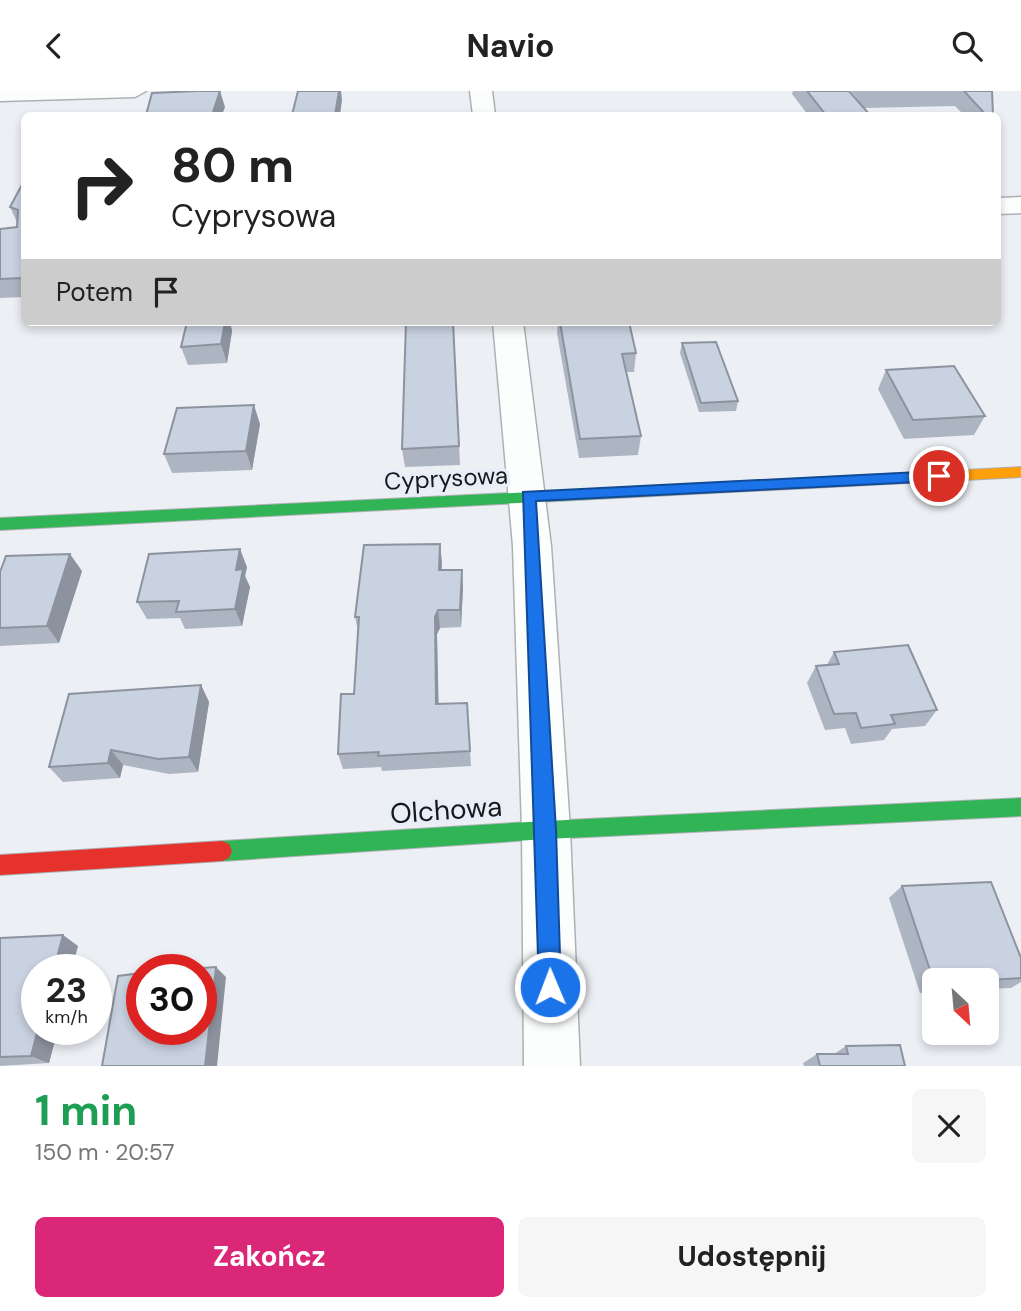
<!DOCTYPE html>
<html lang="pl">
<head>
<meta charset="utf-8">
<style>
  :root { --surface:#fff; --page:#f6f6f6; --text:#222; --muted:#767676; --accent:#db2777 }
  body { margin:0; font-family:"DM Sans",sans-serif; background:var(--page); color:var(--text); height:100vh; display:flex; flex-direction:column; font-size:26px; white-space:nowrap }
  * { box-sizing:border-box; margin:0 }
  p { font-size:23px; color:var(--muted) }
  .icon { flex:none; width:38px; height:38px; fill:none; stroke:currentColor; stroke-width:2; stroke-linecap:round; stroke-linejoin:round }
  .map { position:relative; height:975px; overflow:hidden }
  .details { display:flex; flex-direction:column; background:var(--surface); flex:1 }
  .details>* { flex:none }
  .guide { position:absolute; left:21px; top:21px; width:980px; height:214px; border-radius:10px; box-shadow:0 4px 10px #0003; background:#fff; color:var(--text); overflow:hidden }
  .needle { width:46px; rotate:154deg }
  .tools { position:absolute; left:922px; top:877px; display:grid; gap:14px }
  .tools a { display:grid; place-items:center; width:77px; height:77px; border-radius:10px; background:var(--surface); box-shadow:0 4px 10px #0003; font-size:35px }
  .speed { position:absolute; left:21px; top:863px; display:flex; gap:14px; font-size:35px; font-weight:700; text-align:center }
  .speed>* { display:grid; place-content:center; width:91px; height:91px; border-radius:50%; background:var(--surface); box-shadow:0 4px 10px #0003; line-height:1 }
  .speed small { font-size:18px; font-weight:400 }
  .speed .limit { border:10px solid #d22; background:#fff; color:#111 }
  .pin { position:absolute; display:grid; place-items:center; width:60px; height:60px; color:#fff; margin:-30px; border:4px solid #fff; border-radius:50%; box-shadow:0 2px 7px #0007 }
  .me { position:absolute; width:77px; margin:-38px; rotate:359deg; stroke-linejoin:round; filter:drop-shadow(0 0 5px #0008) }
  .turn { display:flex; align-items:center; gap:24px; height:147px; padding:0 35px; font-size:32px }
  .turn .icon { width:91px; height:91px; stroke-width:2.5 }
  .turn b { display:block; font-size:49px; line-height:60px }
  .then { display:flex; align-items:center; height:66px; padding:0 35px; background:#0003; gap:14px; font-size:26px }
  .round { display:grid; place-items:center; flex:none; width:74px; height:74px; border-radius:10px; background:var(--page) }
  .headline { display:flex; align-items:center; justify-content:space-between; height:119px; padding:0 35px }
  h1 { font-size:42px; font-weight:700; line-height:52px; color:#1e9e55 }
  .cta { display:flex; gap:14px; margin-top:auto; padding:14px 35px }
  .cta a { flex:1; height:80px; border-radius:10px; background:var(--accent); color:#fff; font-size:28px; font-weight:700; line-height:80px; text-align:center }
  .cta a+a { background:var(--page); color:var(--text) }
  header { display:flex; justify-content:space-between; align-items:center; height:91px; padding:0 35px; background:var(--surface); font-size:32px; font-weight:700 }
  .map>svg:first-child { display:block }
</style>
</head>
<body>
<header><svg class="icon" aria-label="back" viewBox="0 0 24 24"><path d="M15 5l-7 7 7 7"/></svg>Navio<svg class="icon" aria-label="search" viewBox="0 0 24 24"><circle cx="10" cy="10" r="6"/><path d="M15 15l6 6"/></svg></header>
<div class="map">
<svg width="1021" height="975" viewBox="0 0 1021 975">
  <rect width="100%" height="100%" fill="#eceff4"/>
  <g fill="none" stroke-linecap="round" stroke-linejoin="round">
    <g stroke="#aeb0b4" stroke-width="3">
      <path id="street" d="M0,0h146l-11,6 -135,4z
        M470,0h22l3,24h-22z
        M1021,106v16l-23,1v-16z
        M493,231h30l28,224 19,284 10,236h-56l-2,-236 -9,-284z"/>
    </g>
    <g stroke="#aeb0b4" stroke-width="2">
      <path id="fast" d="M634,396l7,5 -7,5 -634,33v-12z
        M1021,707v18l-475,23 -324,22 -7,-3 -3,-7 3,-7 7,-3 324,-20z"/>
    </g>
    <g stroke="#aeb0b4" stroke-width="2">
      <path id="slow" d="M1021,376v10l-387,20 -7,-5 7,-5z"/>
    </g>
    <g stroke="#aeb0b4" stroke-width="2">
      <path id="jam" d="M222,750l7,3 3,7 -3,7 -7,3 -222,14v-20z"/>
    </g>
    <use href="#street" fill="#fcfdfd" fill-rule="evenodd"/>
    <use href="#fast" fill="#30b455" fill-rule="evenodd"/>
    <use href="#slow" fill="#ff9f0a" fill-rule="evenodd"/>
    <use href="#jam" fill="#e5322d" fill-rule="evenodd"/>
  </g>
  <path fill="#adb5c2" d="M793,0h56l21,24h-62l-16,-21z
    M851,0h141l1,24h-29l-9,-9 -91,2z
    M24,90v116l-24,1v-69l17,-2v-5l-7,-15z
    M187,231h43l2,9 -5,32 -39,2 -7,-18z
    M453,231l7,143 -55,2 -3,-18z
    M558,231h71l7,31 -2,19h-8l15,64 -3,19 -59,3 -22,-125z
    M682,252l56,58 -2,10 -37,1 -19,-59z
    M886,279l99,46 -11,19 -70,4 -26,-50z
    M260,333l-8,46 -80,3 -8,-19z
    M440,453l1,26 22,17 -2,40 -21,1 -3,6 1,70 29,-1 4,63 -89,5 -1,-4 -38,2 -5,-15 16,-60 4,-63 -3,-14z
    M247,476l-2,9 5,11 -8,39 -57,3 -5,-11 -33,1 -10,-17z
    M82,480l-23,72 -59,3v-74z
    M834,561l103,58 -12,16 -33,3 -8,11 -33,4 -6,-16 -20,2 -18,-47 9,-17 11,-1z
    M201,594l8,17 -11,70 -29,2 -46,-9 -3,13 -57,4 -14,-15z
    M902,795l119,72v24l-10,6 -24,1v-9h-53v12l-14,1 -31,-95z
    M0,847l78,8 -41,83h21l-9,34 -49,3z
    M846,955l59,20h-101l-1,-3 14,-9h17z"/>
  <path fill="#8d939e" d="M220,0l5,16 -3,8h-10z
    M339,0h2l1,9 -2,15h-5z
    M225,231h5l2,9 -5,32 -6,-19z
    M254,314l6,19 -8,46 -6,-19z
    M440,453l2,18 -1,25 -2,-17z
    M240,458l7,18 -2,9 5,11 -8,39 -7,-17 1,-39z
    M70,463l12,17 -23,72 -12,-17z
    M462,479l1,17 -2,40 -1,-17z
    M438,519l2,18 -3,6 2,86 -3,-16 -1,-87z
    M201,594l8,17 -11,70 -9,-15z
    M111,659l12,15 -3,13 -12,-15z
    M63,844l15,11 -6,23h-18z
    M216,876l10,10 -9,89h-12z
    M38,938h20l-9,34 -18,-7z"/>
  <path fill="#c9d2e1" stroke="#8d939e" stroke-width="2" d="M197,0h23l-8,24h-66l6,-22z
    M298,0h41l-4,24h-43z
    M807,0h42l21,24h-44z
    M964,0h28l1,24h-7z
    M24,90v94l-1,3 -23,1v-50l17,-2 1,-17 -8,-3z
    M187,231h38l-4,22 -40,3z
    M406,231h47l6,124 -57,3z
    M560,231h69l7,31 -14,1 19,82 -61,3z
    M716,251l22,59 -37,2 -19,-60z
    M954,275l31,50 -72,4 -27,-50z
    M254,314l-8,46 -82,3 13,-46z
    M440,453l-1,26h23l-2,40h-22l-3,7 1,87 31,-1 3,48 -92,5 1,-4 -41,2 3,-60h13l5,-77h-4l9,-72z
    M240,458l-4,21 7,-1 -8,40 -59,3 3,-11 -42,1 12,-48z
    M70,463l-23,72 -47,2v-56l6,-16z
    M908,554l29,65 -46,5 4,9 -34,4 -5,-15 -22,1 -18,-48 23,-2 -5,-12z
    M201,594l-12,72 -31,2 -47,-9 -3,13 -59,4 20,-73z
    M991,791l30,76v20l-34,2h-53v2l-32,-96z
    M63,844l-9,34h-17v60h1l-7,27 -31,1v-119z
    M216,876l-11,99h-103l16,-90 24,-3v56h59v-60h-15z
    M900,954l5,21h-85l-3,-12h31l-2,-8z"/>
  <path fill="#1a73e8" stroke="#114b97" stroke-width="2" d="M939,380l7,5 -7,5 -403,20 20,329 5,157 -3,8 -8,3 -8,-3 -3,-8 -16,-495z"/>
  <g text-anchor="middle" dominant-baseline="central" stroke-width="7" stroke-linejoin="round" paint-order="stroke">
    <g font-size="24" fill="#16181b" stroke="#e8eef8">
      <text transform="translate(446 387) rotate(-3)">Cyprysowa</text>
    </g>
    <g font-size="28" fill="#16181b" stroke="#e8eef8">
      <text transform="translate(446 719) rotate(-4)">Olchowa</text>
    </g>
  </g>
</svg>
<div class="tools">
<a><svg class="needle" viewBox="-14 -14 28 28"><path d="M0-13l5 13h-10z" fill="#e53935"/><path d="M0 13l5-13h-10z" fill="#767676"/></svg></a>
</div>
<div class="speed"><div>23<small>km/h</small></div><div class="limit">30</div></div>
<div class="pin" style="left:939px;top:385px;background:#d93025"><svg class="icon" aria-label="arrive" viewBox="0 0 24 24"><path d="M6 21V4h12l-3 4 3 4H6"/></svg></div>
<svg class="me" style="left:550px;top:896px" viewBox="-20 -20 40 40"><circle r="17" fill="#1a73e8" stroke="#fff" stroke-width="3"/><path d="M0-11L8 9 0 5-8 9z" fill="#fff"/></svg>
<div class="guide">
<div class="turn"><svg class="icon" aria-label="right" viewBox="0 0 24 24"><path d="M7 20v-9h11M14 6l5 5-5 5"/></svg><div><b>80 m</b>Cyprysowa</div></div>
<div class="then">Potem<svg class="icon" aria-label="arrive" viewBox="0 0 24 24"><path d="M6 21V4h12l-3 4 3 4H6"/></svg></div>
</div>
</div>
<section class="details">
<div class="headline"><div><h1>1 min</h1><p>150 m · 20:57</p></div><a class="round"><svg class="icon" aria-label="close" viewBox="0 0 24 24"><path d="M6 6l12 12M18 6L6 18"/></svg></a></div>
<div class="cta"><a>Zakończ</a><a>Udostępnij</a></div>
</section>
</body>
</html>
